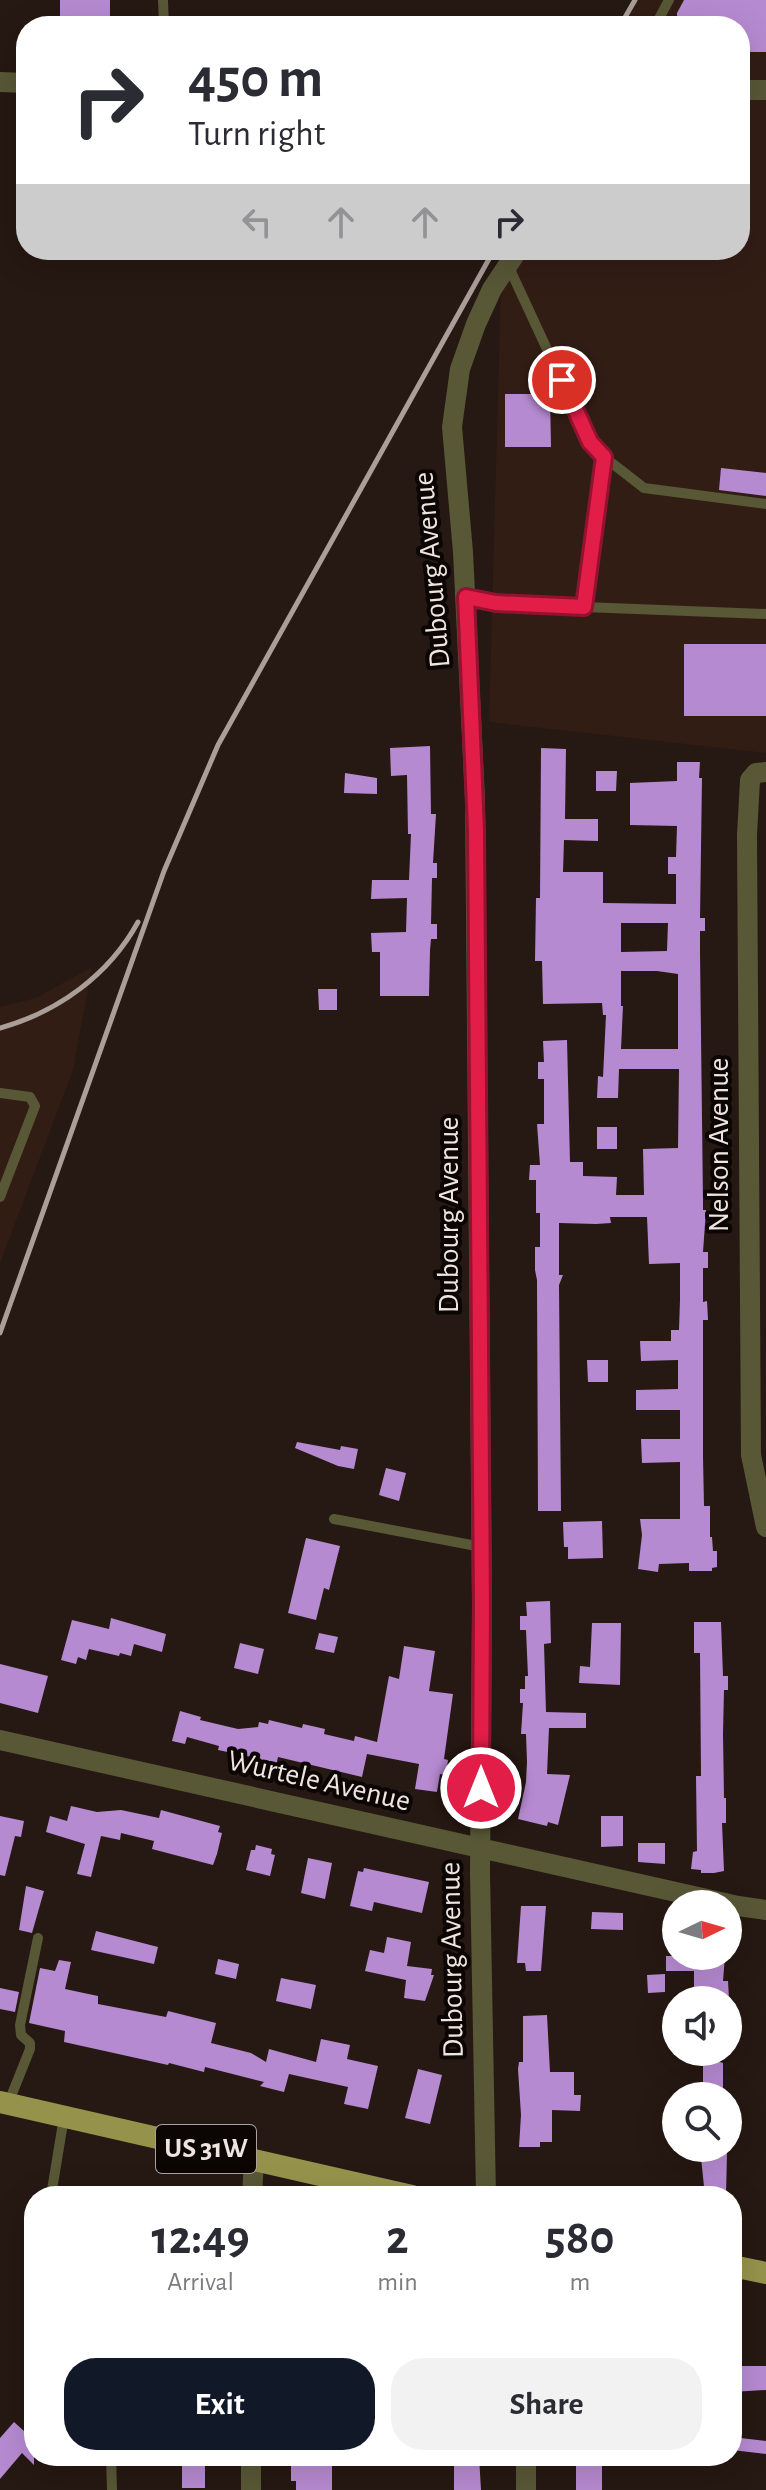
<!DOCTYPE html>
<html lang="en">
<head>
<meta charset="utf-8">
<style>
  :root { --surface:#fff; --page:#f2f2f3; --text:#2b2b33; --muted:#7c7c81; --accent:#111827 }
  body { margin:0; font-family:"Alegreya Sans",sans-serif; background:var(--page); color:var(--text); height:100vh; display:flex; flex-direction:column; font-size:30px; white-space:nowrap }
  * { box-sizing:border-box; margin:0 }
  p { font-size:26px; color:var(--muted) }
  .icon { flex:none; width:44px; height:44px; fill:none; stroke:currentColor; stroke-width:2; stroke-linecap:round; stroke-linejoin:round }
  .map { position:relative; flex:1; overflow:hidden }
  .sheet { position:absolute; left:24px; top:2186px; width:718px; height:280px; display:flex; flex-direction:column; background:var(--surface); border-radius:32px; box-shadow:0 8px 32px #0002 }
  .sheet>* { flex:none }
  .top-card { position:absolute; left:16px; top:16px; width:734px; height:244px; border-radius:32px; box-shadow:0 8px 32px #0002; background:#fff; color:var(--text); overflow:hidden }
  .needle { width:52px; rotate:85deg }
  .fabs { position:absolute; left:662px; top:1890px; display:grid; gap:16px }
  .fabs a { display:grid; place-items:center; width:80px; height:80px; border-radius:50%; background:var(--surface); box-shadow:0 8px 32px #0002; font-size:40px }
  .pin { position:absolute; display:grid; place-items:center; width:68px; height:68px; color:#fff; margin:-34px; border:4px solid #fff; border-radius:50%; box-shadow:0 2px 8px #0007 }
  .me { position:absolute; width:88px; margin:-44px; rotate:0deg; stroke-linejoin:round; filter:drop-shadow(0 0 6px #0008) }
  .turn { display:flex; align-items:center; gap:28px; height:168px; padding:0 40px; font-size:36px }
  .turn .icon { width:104px; height:104px; stroke-width:2.5 }
  .turn b { display:block; font-size:56px; line-height:68px }
  .lanes { display:flex; align-items:center; height:76px; padding:0 40px; background:#0003; justify-content:center; gap:40px; direction:ltr }
  .lanes .off { opacity:.35 }
  .eta { display:flex; justify-content:space-evenly; align-items:center; height:136px; text-align:center }
  .eta b { font-size:48px; font-weight:700; line-height:56px }
  .action { display:flex; gap:16px; margin-top:auto; padding:16px 40px }
  .action a { flex:1; height:92px; border-radius:32px; background:var(--accent); color:#fff; font-size:32px; font-weight:700; line-height:92px; text-align:center }
  .action a+a { background:var(--page); color:var(--text) }
  .map>svg:first-child { display:block }
</style>
</head>
<body>
<div class="map">
<svg width="766" height="2490" viewBox="0 0 766 2490">
  <rect width="100%" height="100%" fill="#261812"/>
  <path fill="#321d15" d="M635,0h131v753l-277,-31 13,-472h238v-224h-120z
    M92,967l-19,103 -73,193v-256l36,-9z"/>
  <path fill="#b68ad1" fill-rule="evenodd" d="M60,0h50v26h-50z
    M684,0h82v52h-26v-26h-63v-13z
    M505,394h45l1,53h-46z
    M721,468l45,5v23l-47,-6z
    M684,644h82v72h-82z
    M430,746l1,68h5l-3,49h4v15h-5l-1,46h6v15h-6l-1,11 -1,46h-49v-44h-8l-1,-19 35,-1 1,-34 -36,1 1,-19h37l2,-46h-3l-1,-59 -16,1 -1,-28z
    M541,748l25,1 -1,70h33v22l-34,-1 -1,32h40v31l73,1v-30h-8v-17h8l1,-31 -47,-1v-42l47,-2v-19h23l-1,16h3l-2,140h5v13h-5v21l3,250v8h3l-3,42h5v16h-5v34l4,-1 1,19h-5v137l1,49h6v31h2l1,14h4v16l-5,1v3h-23v-8l-30,1 -1,8 -20,-3 4,-34 -2,-16h40v-57l-38,1 -1,-24h39v-29h-44v-20l42,-1v-29l-37,1 -1,-20h31v-11h8l1,-30v-37l-31,1 -2,-47h-37l1,6 -15,1 -37,-1v52h4l-4,10 2,226h-23l-1,-231 -2,-10v-23h5v-34h-4v-33h-7l1,-15h10l-3,-41h7v-45h-6v-17h6l-1,-21 24,-1 3,122h13v14l34,1 -1,18h28l-1,-46 35,-1 1,-79h-60l-1,29h-21l1,-22 5,1 3,-62h-3l-1,-12 -59,1 -1,-43h-7l1,-63h4zM621,923h47l-1,28 -46,1zM621,971h36l21,3v75h-57l2,-43h-2z
    M596,771h21l-1,20h-20z
    M345,773l32,5v16l-33,-1z
    M318,989h19v21h-18z
    M597,1127h20v22h-20z
    M587,1360h21v22h-20z
    M297,1442l43,8 1,-4 17,3 -4,20 -16,-3 -43,-18z
    M386,1468l20,5 -7,28 -20,-6z
    M602,1521l1,37 -35,1v-12h-4l-1,-25z
    M306,1538l34,8 -11,44 -5,-2 -8,32 -28,-7z
    M550,1601l1,42 -7,1 2,68 40,1v15h-37l-2,46 23,1 -12,50 -10,-3 -1,4 -29,-7 8,-37 1,-20 -1,-28h-5l2,-31h-3v-14h5v-13h3l-2,-46h-6v-14h7l-1,-14z
    M111,1618l55,16 -4,18 -28,-8 -3,12 -11,-3 -1,3 -30,-7 -3,11 -8,-3 -2,7 -15,-4 11,-40 37,9z
    M694,1622h27l2,54h5v14h-4l-1,44 1,64h2v25h-4l2,48 -10,2h-13v-3l-10,-1 2,-17 4,-1 -1,-75h5l-1,-123h-6z
    M592,1623h29l-1,62 -41,-2 1,-17 10,1z
    M319,1633l19,4 -4,16 -19,-4z
    M240,1643l24,6 -6,25 -24,-6z
    M404,1646l31,5 -6,40 24,3 -9,65 4,1 -2,15 -6,-1 -3,18 -22,-3 4,-25 -52,-10 -5,23 -84,-20 -2,9 -26,-5 1,-4 -33,-7 1,-4 -32,-9 -2,7 -13,-3 8,-30 21,6 -1,3 38,9 20,-2 1,-5 9,2 1,-4 33,8 1,-4 22,5 -1,5 30,7 1,-5 22,6 12,-66 10,3z
    M0,1664l48,12 -10,37 -38,-10z
    M71,1806l26,6 24,-2 38,8 2,-8 59,16 -2,6 4,1 -5,21 -4,11 -61,-16 2,-8 -33,-8 -1,7 -19,-4 -10,41 -14,-3 8,-30 -39,-12 4,-16 17,5z
    M0,1816l24,5 -3,16 -6,-1 -10,40 -5,-1z
    M601,1816h22v30l-22,1z
    M638,1843h27v21l-27,-2z
    M256,1845l16,4 -1,5 4,1 -5,21 -24,-6 5,-20h4z
    M308,1858l24,5 -7,36 -24,-6z
    M364,1868l65,14 -7,31 -48,-11 -2,9 -22,-5 8,-35 5,1z
    M26,1886l18,5 -12,42 -13,-3z
    M521,1906h25l-5,65h-15l-1,-8h-8z
    M592,1912l31,1v17l-32,-1z
    M96,1931l62,16 -4,17 -63,-14z
    M387,1937l24,5 -4,24 25,3 -1,6h3l-9,26 -21,-3 2,-18 -41,-9 5,-21 14,3z
    M666,1956h59l-2,25h5l1,18 -35,1v-29h-28z
    M218,1959l21,5 -3,15 -21,-5z
    M59,1960l12,2 -6,27 33,7v8l68,13 2,-6 48,12 -5,20 40,10 15,9 3,-13 47,13 5,-23 29,6 -3,14 31,7 -10,43 -24,-5 4,-17 -59,-13 -5,18 -24,-6 4,-4 -59,-15 -1,5 -35,-9 -1,2 -104,-23 1,-11 -36,-8 11,-55 15,3z
    M665,1974v18l-17,1 -1,-18z
    M281,1978l35,7 -5,24 -35,-8z
    M0,1988l19,4 -4,20 -15,-3z
    M547,2015l3,57h24v23h7l-1,16 -28,-1v32h-12v5h-21l2,-32 -3,-46 1,-7h4v-46z
    M720,2062l3,1v26h-20v-26z
    M418,2069l24,6 -12,49 -25,-6z
    M700,2148h23l1,5h3l-1,43h-21z
    M732,2366h34v24l-34,2z
    M14,2422l20,18v25l-12,-12 -22,26v-41z
    M732,2437l34,4v13l-34,-4z
    M454,2456h25l2,34h-27z
    M576,2456h26v34h-26z
    M182,2461h23v27h-23z
    M291,2464h41v26h-36v-9h-5z"/>
  <g fill="none" stroke-linecap="round" stroke-linejoin="round">
    <path stroke="#585736" stroke-width="10" d="M163,0l1,26
      M655,26l14,-26
      M508,265l82,177 14,15 40,31 122,16
      M466,597l30,6 88,4 20,-150
      M584,607l182,7
      M0,1093l30,4 5,9 -35,91
      M334,1519l148,28
      M8,2104l22,-55v-6l-9,-8 -1,-10 18,-87
      M51,2196l13,-79
      M111,2456l1,34"/>
    <path stroke="#585736" stroke-width="20" d="M0,82l26,1
      M740,90h26
      M766,772l-10,1 -6,7 -3,55 4,620 15,72
      M0,1740l738,166 28,4
      M252,2196l2,-37
      M486,2196l-6,-323 2,-268 -7,-806 -12,-247 -11,-125 8,-58 16,-45 16,-35 26,-39
      M251,2456v34
      M526,2456v34"/>
    <path stroke="#95934b" stroke-width="22" d="M0,2102l412,94
      M732,2266l34,7"/>
    <path stroke="#aa9e99" stroke-width="5" d="M620,26l15,-26
      M0,1028c58,-16 109,-53 138,-106
      M0,1333l164,-462 54,-126 276,-495"/>
  </g>
  <g fill="none" stroke-linecap="round" stroke-linejoin="round">
    <g stroke="#92132f" stroke-width="20">
      <path id="route" d="M481,1788l1,-183 -6,-775 -10,-233 30,6 88,4 20,-150 -14,-15 -28,-62"/>
    </g>
    <use href="#route" stroke="#e11d48" stroke-width="14"/>
  </g>
  <g text-anchor="middle" dominant-baseline="central" stroke-width="8" stroke-linejoin="round" paint-order="stroke">
    <rect fill="#0b0504" stroke="#aba29e" stroke-width="2" x="156" y="2125" width="100" height="48" rx="6"/>
    <g font-size="28" font-weight="bold" fill="#efe5e0">
      <text x="206" y="2149">US 31W</text>
    </g>
    <g font-size="30" fill="#efe5e0" stroke="#0b0504">
      <text transform="translate(432 570) rotate(-95)">Dubourg Avenue</text>
      <text transform="translate(719 1145) rotate(-90)">Nelson Avenue</text>
      <text transform="translate(449 1215) rotate(-90)">Dubourg Avenue</text>
      <text transform="translate(319 1781) rotate(13)">Wurtele Avenue</text>
      <text transform="translate(452 1960) rotate(-91)">Dubourg Avenue</text>
    </g>
  </g>
</svg>
<div class="fabs">
<a><svg class="needle" viewBox="-14 -14 28 28"><path d="M0-13l5 13h-10z" fill="#e53935"/><path d="M0 13l5-13h-10z" fill="#7c7c81"/></svg></a>
<a><svg class="icon" aria-label="sound" viewBox="0 0 24 24"><path d="M4 9h4l5-4v14l-5-4H4zM17 9q2 3 0 6"/></svg></a>
<a><svg class="icon" aria-label="search" viewBox="0 0 24 24"><circle cx="10" cy="10" r="6"/><path d="M15 15l6 6"/></svg></a>
</div>
<div class="pin" style="left:562px;top:380px;background:#d93025"><svg class="icon" aria-label="arrive" viewBox="0 0 24 24"><path d="M6 21V4h12l-3 4 3 4H6"/></svg></div>
<svg class="me" style="left:481px;top:1788px" viewBox="-20 -20 40 40"><circle r="17" fill="#e11d48" stroke="#fff" stroke-width="3"/><path d="M0-11L8 9 0 5-8 9z" fill="#fff"/></svg>
<div class="top-card">
<div class="turn"><svg class="icon" aria-label="right" viewBox="0 0 24 24"><path d="M7 20v-9h11M14 6l5 5-5 5"/></svg><div><b>450 m</b>Turn right</div></div>
<div class="lanes"><svg class="icon off" aria-label="left" viewBox="0 0 24 24"><path d="M17 20v-9H6M10 6l-5 5 5 5"/></svg><svg class="icon off" aria-label="ahead" viewBox="0 0 24 24"><path d="M12 20V5M6 11l6-6 6 6"/></svg><svg class="icon off" aria-label="ahead" viewBox="0 0 24 24"><path d="M12 20V5M6 11l6-6 6 6"/></svg><svg class="icon" aria-label="right" viewBox="0 0 24 24"><path d="M7 20v-9h11M14 6l5 5-5 5"/></svg></div>
</div>
<section class="sheet">
<div class="eta">
<div><b>12:49</b><p>Arrival</p></div>
<div><b>2</b><p>min</p></div>
<div><b>580</b><p>m</p></div>
</div>
<div class="action"><a>Exit</a><a>Share</a></div>
</section>
</div>
</body>
</html>
